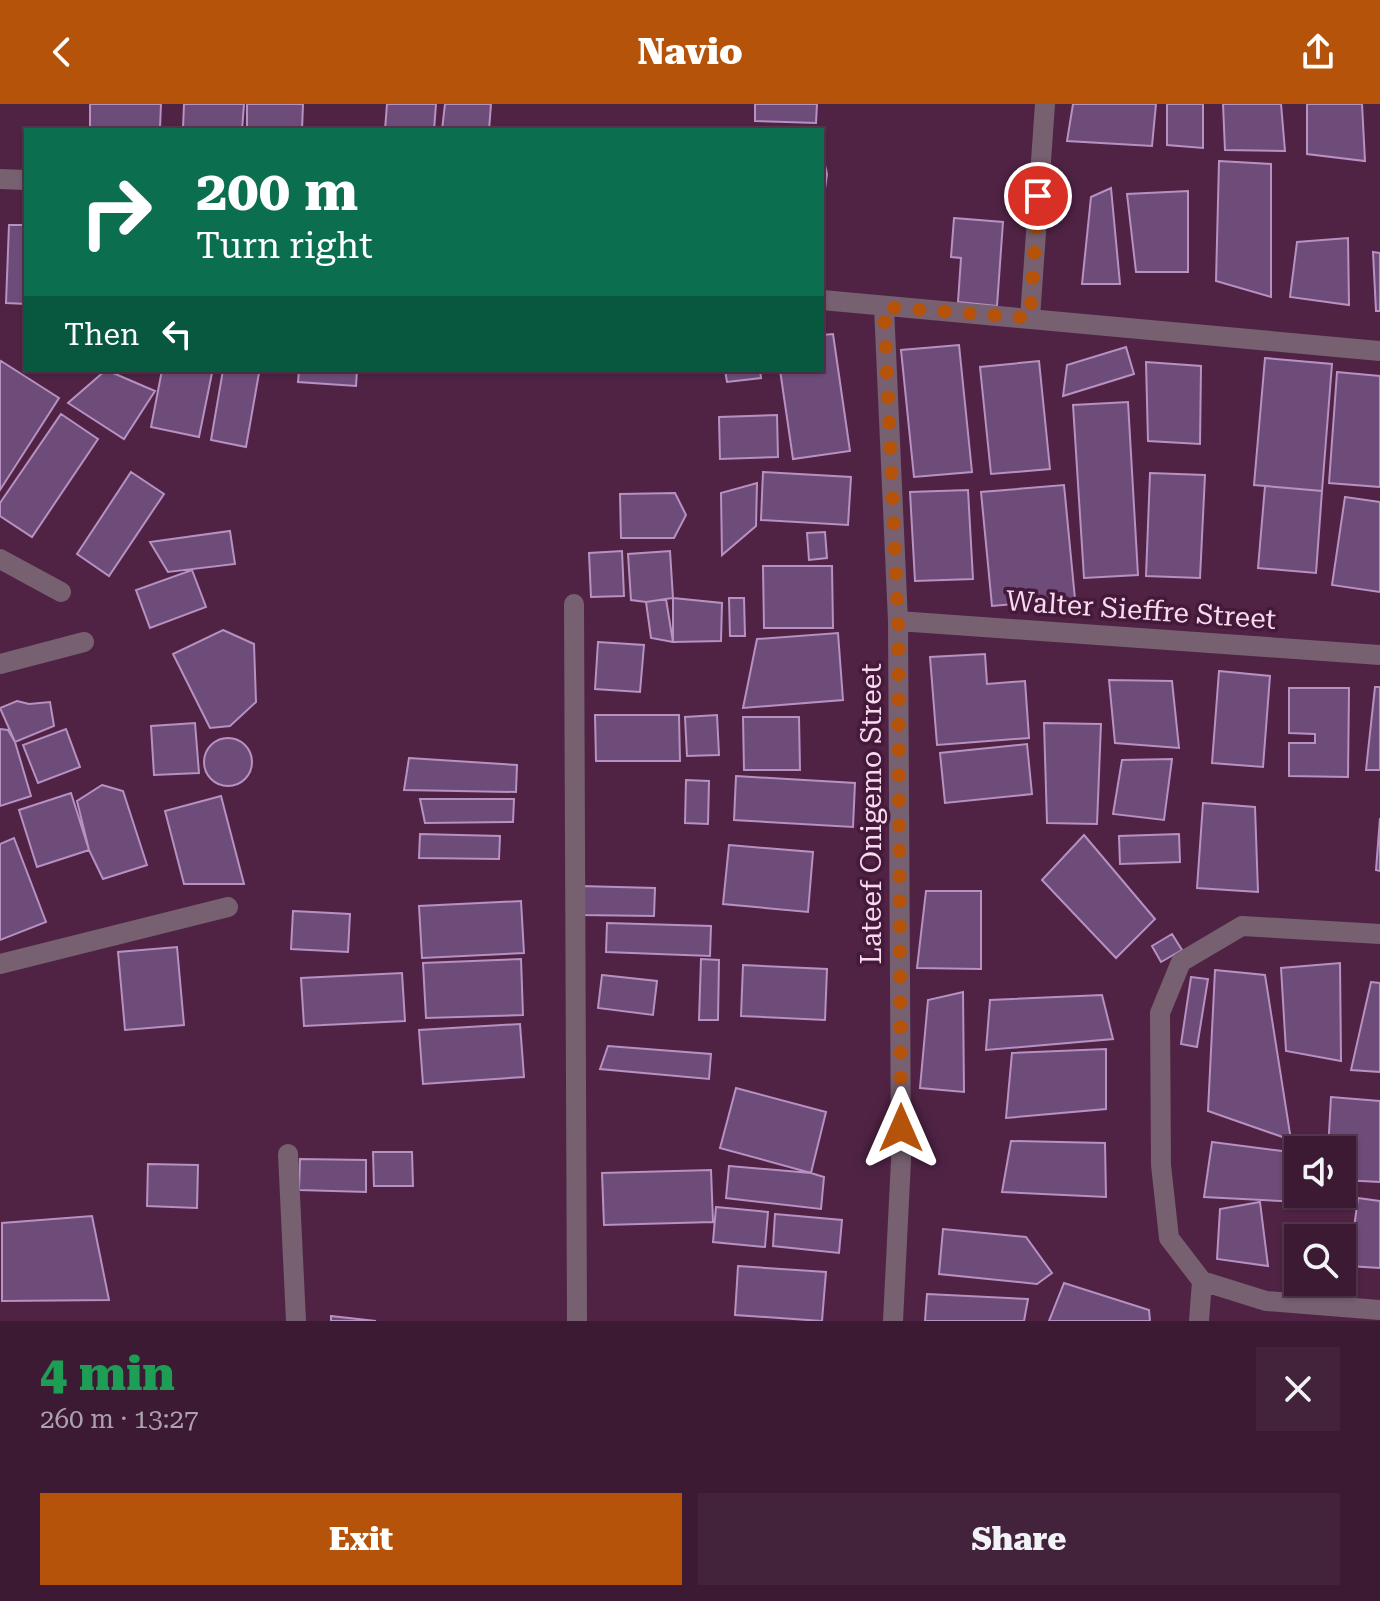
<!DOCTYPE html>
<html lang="en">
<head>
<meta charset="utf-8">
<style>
  :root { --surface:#3c1a34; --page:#43233c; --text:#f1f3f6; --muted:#aca1ac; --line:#55384f; --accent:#b45309 }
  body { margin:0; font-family:"Roboto Serif",serif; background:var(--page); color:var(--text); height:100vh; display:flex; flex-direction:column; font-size:30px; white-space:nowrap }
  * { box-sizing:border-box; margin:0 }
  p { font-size:26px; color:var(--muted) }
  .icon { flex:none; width:44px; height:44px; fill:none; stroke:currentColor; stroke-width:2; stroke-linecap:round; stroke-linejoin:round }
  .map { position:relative; height:1217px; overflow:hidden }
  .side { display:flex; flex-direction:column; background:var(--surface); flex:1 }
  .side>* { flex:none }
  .guide { position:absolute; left:24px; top:24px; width:800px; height:244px; border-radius:0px; box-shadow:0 2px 6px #0004,0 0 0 2px var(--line); background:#0b6e4f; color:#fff; overflow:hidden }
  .buttons { position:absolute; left:1284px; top:1032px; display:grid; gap:16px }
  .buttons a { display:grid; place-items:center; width:72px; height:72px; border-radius:0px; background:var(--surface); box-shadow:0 2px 6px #0004,0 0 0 2px var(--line); font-size:40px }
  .pin { position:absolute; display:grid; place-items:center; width:68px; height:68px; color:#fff; margin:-34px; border:4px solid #fff; border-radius:50%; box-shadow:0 2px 8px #0007 }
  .me { position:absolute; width:88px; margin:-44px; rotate:0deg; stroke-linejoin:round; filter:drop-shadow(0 0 6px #0008) }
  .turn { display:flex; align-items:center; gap:28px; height:168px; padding:0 40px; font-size:36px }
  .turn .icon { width:104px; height:104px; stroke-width:2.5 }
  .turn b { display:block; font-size:56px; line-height:68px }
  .then { display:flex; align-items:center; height:76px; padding:0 40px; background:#0003; gap:16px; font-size:30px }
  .round { display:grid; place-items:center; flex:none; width:84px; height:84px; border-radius:0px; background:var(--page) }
  .overview { display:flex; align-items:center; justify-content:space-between; height:136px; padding:0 40px }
  h1 { font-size:48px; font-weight:800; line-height:60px; color:#1e9e55 }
  .action { display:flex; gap:16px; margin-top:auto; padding:16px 40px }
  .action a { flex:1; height:92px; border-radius:0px; background:var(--accent); color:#fff; font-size:32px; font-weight:800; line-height:92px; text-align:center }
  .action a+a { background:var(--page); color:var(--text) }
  header { display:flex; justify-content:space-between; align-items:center; height:104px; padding:0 40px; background:var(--accent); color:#fff; font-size:36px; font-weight:800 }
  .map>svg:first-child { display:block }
</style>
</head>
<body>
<header><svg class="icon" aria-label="back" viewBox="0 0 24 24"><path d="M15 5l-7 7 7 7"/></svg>Navio<svg class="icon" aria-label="share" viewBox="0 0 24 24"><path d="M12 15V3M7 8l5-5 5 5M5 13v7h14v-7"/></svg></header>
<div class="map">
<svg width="1380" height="1217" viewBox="0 0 1380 1217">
  <rect width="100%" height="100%" fill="#502345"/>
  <path fill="#6e4c79" stroke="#b691c2" stroke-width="2" d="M90,0h71l-1,24 -70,-1z
    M184,0h60l-2,26 -59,-2z
    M247,0h56l-1,26h-55z
    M387,0h49l-2,26h-49z
    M445,0h46l-2,26h-47z
    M755,0h62l-1,19 -61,-2z
    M1073,0h83l-4,42 -85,-5z
    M1167,0h36v44l-36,-3z
    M1223,0h58l4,47 -60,-1z
    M1307,0h55l3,57 -58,-7z
    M822,48l5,22 -5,37z
    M1219,57l52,3v133l-55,-16z
    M1111,84l9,96h-38l9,-87z
    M1188,87v81h-52l-9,-78z
    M954,114l49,4 -6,84 -39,-4 3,-44 -10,-1z
    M9,121h17v79l-20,-1z
    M1348,134l1,67 -59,-8 7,-55z
    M1373,148l7,1v58h-4z
    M833,230l17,117 -57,8 -13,-89h42v-35z
    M959,241l13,127 -58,5 -13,-127z
    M1126,243l8,27 -71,22 4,-31z
    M1265,254l67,6 -10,127 -68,-6z
    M1,257l58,37 -59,92v-127z
    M1039,257l11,108 -59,5 -11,-107z
    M1146,258l55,4 -1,78 -52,-3z
    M106,266l49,21 -31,48 -56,-36z
    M162,266h37l13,3 -13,64 -48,-10z
    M223,266l36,3 -13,74 -35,-7z
    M299,266h58l-1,16 -58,-4z
    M725,266h35l1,8 -34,4z
    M1337,268l43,4v111l-51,-4z
    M1128,298l10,173 -54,3 -11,-173z
    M61,310l37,25 -66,98 -32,-21v-13z
    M777,311l1,42 -58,2 -1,-42z
    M131,368l33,22 -55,82 -32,-22z
    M763,368l88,5 -3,48 -87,-5z
    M1150,369l55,2 -5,103 -54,-2z
    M757,379l-1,43 -34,29 -1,-62z
    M1064,381l11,114 -83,7 -11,-114z
    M1265,382l57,5 -6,82 -58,-5z
    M968,386l5,89 -58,2 -5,-89z
    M675,389l11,22 -12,23h-53l-1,-44z
    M1345,393l35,5v90l-48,-7z
    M230,427l5,33 -67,8 -18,-30z
    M825,428l2,26 -18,2 -2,-27z
    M622,447l2,45 -33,1 -2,-44z
    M670,447l3,47 -27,4 -15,-2 -3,-46z
    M763,462h69l1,62h-69z
    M192,466l14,37 -56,21 -14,-38z
    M673,494l49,5 -1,38 -48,1z
    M729,494h15l1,38h-15z
    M666,495l7,43 -22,-4 -5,-36z
    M223,526l31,14 2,58 -26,24 -20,2 -37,-74z
    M838,529l5,67 -100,8 14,-69z
    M598,538l46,3 -4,47 -45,-3z
    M985,550l2,30 38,-3 4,57 -92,7 -7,-88z
    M1219,567l51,5 -7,91 -51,-4z
    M1109,576l63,1 7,67 -64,-5z
    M1375,583h5v83h-14z
    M1289,584h60l-1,89 -59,-1v-33h26v-9l-26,-1z
    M17,597l12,3 21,-2 4,24 -39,16 -15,-34z
    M595,611h84l1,46h-84z
    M717,611l2,40 -32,1 -2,-39z
    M743,613h56l1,53h-56z
    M195,619l4,50 -45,2 -3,-49z
    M1044,619l57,1 -4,100 -50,-1z
    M0,625l8,1 7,12 16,54 -31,10z
    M66,625l14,38 -42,16 -15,-38z
    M204 658a24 24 0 1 1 48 0a24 24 0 1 1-48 0Z
    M1027,640l5,50 -87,9 -5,-50z
    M409,654l108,7 -1,27 -112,-2z
    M1172,655l-8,61 -51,-6 9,-54z
    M736,672l119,7 -2,44 -119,-7z
    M686,676l23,1 -1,43 -23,-1z
    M102,681l21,6 24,74 -44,14 -14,-29 -12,-49z
    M71,689l18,57 -52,17 -18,-57z
    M221,692l23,88h-60l-19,-73z
    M420,695h94l-1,23 -88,1z
    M1203,699l52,4 3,85 -61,-4z
    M1380,714v53l-4,-1z
    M420,730l80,2 -1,23 -80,-1z
    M1179,730l1,28 -60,2 -1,-28z
    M1084,731l71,84 -39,39 -74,-78z
    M14,734l32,84 -46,18v-96z
    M729,741l84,7 -5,60 -85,-8z
    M580,782l75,2 -1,28 -74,-1z
    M926,787h55v78l-64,-1z
    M521,797l3,52 -102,5 -3,-52z
    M293,807l57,3 -2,38 -57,-3z
    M607,819l104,3 -1,30 -104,-4z
    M1172,830l10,16 -21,12 -9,-16z
    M177,843l7,78 -59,5 -7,-78z
    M521,855l2,56 -97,3 -3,-55z
    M701,855l18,1 -1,60h-19z
    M1340,859l1,98 -55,-10 -5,-83z
    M743,861l84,4 -2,51 -84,-4z
    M1215,866l50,5 26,165 -83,-29z
    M402,869l3,48 -101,5 -3,-48z
    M602,871l55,6 -4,34 -55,-7z
    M1191,873l17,2 -11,68 -16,-3z
    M1371,878l9,1v89l-29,-2z
    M963,888l1,100 -44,-4 8,-88z
    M1102,891l11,44 -127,11 4,-50z
    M520,920l4,53 -101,7 -4,-54z
    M608,942l103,8 -2,25 -109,-10z
    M1106,945v60l-100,9 6,-65z
    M736,984l90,24 -15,61 -91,-25z
    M1331,993l49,4v81l-38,-2v-30h-14z
    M1011,1037l94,2 1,54 -104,-5z
    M1212,1038l78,10 10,50 -96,-5z
    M373,1048h39l1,34h-39z
    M300,1055l66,1v32l-67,-2z
    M148,1060l50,1 -1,43 -50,-2z
    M729,1062l82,7 13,4 -3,32 -95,-11z
    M711,1066l2,52 -109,3 -2,-52z
    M1358,1094l22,3v67l-31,-2z
    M1260,1098l8,64 -51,-7 3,-50z
    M716,1103l52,5 -3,35 -52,-5z
    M775,1110l67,6 -3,33 -66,-7z
    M92,1112l17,84 -107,1v-78z
    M943,1125l83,8 26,36 -15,11 -98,-10z
    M738,1162l88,6 -4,49 -87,-6z
    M1064,1179l85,27 1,11h-101z
    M927,1190l101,5 -4,22h-99z
    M331,1212l45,5h-45z"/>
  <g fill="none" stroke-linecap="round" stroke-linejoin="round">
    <path stroke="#776070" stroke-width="20" d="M0,75l26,1
      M822,196l558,51
      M884,203l14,314 3,539 -8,161
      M1030,214l15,-214
      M0,455l61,33
      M574,500l3,717
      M898,517l482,34
      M0,560l84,-22
      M1380,830l-138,-8 -61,36 -21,51 1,152 8,73 33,43 64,20 114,9
      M0,860l228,-57
      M288,1050l8,167
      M1199,1217l3,-40"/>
  </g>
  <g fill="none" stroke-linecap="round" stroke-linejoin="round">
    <path stroke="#b45309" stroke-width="14" stroke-dasharray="0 25.2" d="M901,1024l-3,-507 -14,-314 146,11 8,-122"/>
  </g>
  <g text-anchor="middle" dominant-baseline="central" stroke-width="7" stroke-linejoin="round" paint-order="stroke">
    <g font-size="28" fill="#f7daed" stroke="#44193a">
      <text transform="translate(1141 506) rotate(4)">Walter Sieffre Street</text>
      <text transform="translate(871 710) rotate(-90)">Lateef Onigemo Street</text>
    </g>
  </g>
</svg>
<div class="buttons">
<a><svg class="icon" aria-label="sound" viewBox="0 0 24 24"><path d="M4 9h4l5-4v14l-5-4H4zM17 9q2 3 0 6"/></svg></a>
<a><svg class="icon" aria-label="search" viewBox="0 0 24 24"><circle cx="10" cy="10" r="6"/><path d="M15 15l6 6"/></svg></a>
</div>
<div class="pin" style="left:1038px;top:92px;background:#d93025"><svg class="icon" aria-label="arrive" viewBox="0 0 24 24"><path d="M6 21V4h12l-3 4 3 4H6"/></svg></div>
<svg class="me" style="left:901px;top:1024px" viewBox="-20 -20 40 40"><path d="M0-17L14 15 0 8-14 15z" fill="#b45309" stroke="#fff" stroke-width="4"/></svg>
<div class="guide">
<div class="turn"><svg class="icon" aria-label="right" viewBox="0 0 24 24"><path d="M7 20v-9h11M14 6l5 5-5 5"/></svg><div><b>200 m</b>Turn right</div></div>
<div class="then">Then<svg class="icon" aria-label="left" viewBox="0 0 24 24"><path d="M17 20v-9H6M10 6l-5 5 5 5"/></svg></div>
</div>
</div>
<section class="side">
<div class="overview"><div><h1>4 min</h1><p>260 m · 13:27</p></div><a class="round"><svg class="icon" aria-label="close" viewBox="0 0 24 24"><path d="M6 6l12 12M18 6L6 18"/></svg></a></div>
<div class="action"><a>Exit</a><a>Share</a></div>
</section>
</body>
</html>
